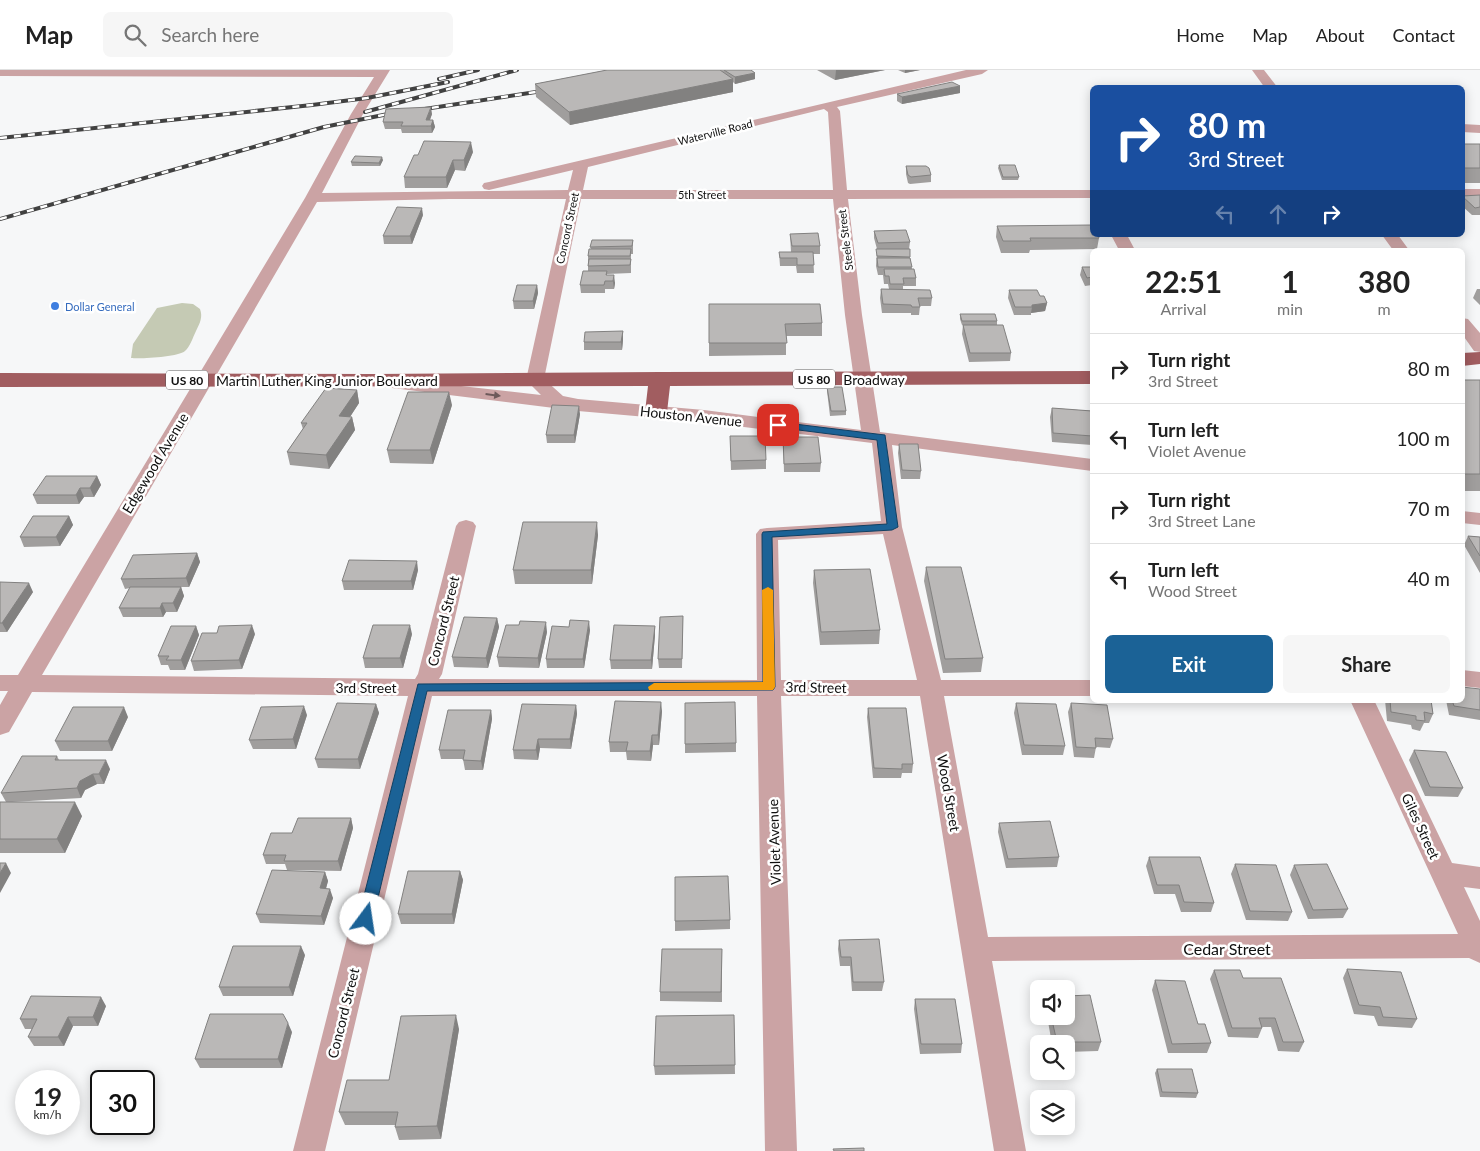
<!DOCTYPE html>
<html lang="en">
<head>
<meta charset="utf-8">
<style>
  :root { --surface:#fff; --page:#f6f6f6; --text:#222; --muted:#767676; --line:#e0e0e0; --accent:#1b6296 }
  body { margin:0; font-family:Lato,sans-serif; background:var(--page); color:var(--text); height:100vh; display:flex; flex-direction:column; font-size:19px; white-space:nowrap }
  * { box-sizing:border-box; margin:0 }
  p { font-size:16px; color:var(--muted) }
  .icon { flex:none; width:28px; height:28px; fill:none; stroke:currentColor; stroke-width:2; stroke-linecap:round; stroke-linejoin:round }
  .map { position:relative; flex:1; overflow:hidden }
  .panel { position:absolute; left:1090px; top:178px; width:375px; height:455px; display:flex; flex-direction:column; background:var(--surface); border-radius:8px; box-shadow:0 2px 12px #0003 }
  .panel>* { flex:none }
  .hud { position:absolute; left:1090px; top:15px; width:375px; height:152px; border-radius:8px; box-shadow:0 2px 12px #0003; background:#1a4fa0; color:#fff; overflow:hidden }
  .buttons { position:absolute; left:1030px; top:910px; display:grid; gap:10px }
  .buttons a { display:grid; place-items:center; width:45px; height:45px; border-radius:8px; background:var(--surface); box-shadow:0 2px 12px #0003; font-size:25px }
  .speed { position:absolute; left:15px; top:1000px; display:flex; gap:10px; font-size:25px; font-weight:700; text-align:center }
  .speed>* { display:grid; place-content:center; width:65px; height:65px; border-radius:50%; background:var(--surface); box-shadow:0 2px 12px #0003; line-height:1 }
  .speed small { font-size:12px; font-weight:400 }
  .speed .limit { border:2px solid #111; border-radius:8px; background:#fff; color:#111 }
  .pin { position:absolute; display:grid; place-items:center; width:42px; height:42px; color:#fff; margin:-21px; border-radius:10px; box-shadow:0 2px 8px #0006 }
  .me { position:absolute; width:55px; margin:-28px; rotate:14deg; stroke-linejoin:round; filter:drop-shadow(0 0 4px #0008) }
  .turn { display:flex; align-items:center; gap:18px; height:105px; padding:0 15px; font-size:22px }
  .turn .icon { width:65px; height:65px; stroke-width:2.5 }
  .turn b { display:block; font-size:35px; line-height:42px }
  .lanes { display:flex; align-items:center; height:48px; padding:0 15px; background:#0003; justify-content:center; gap:25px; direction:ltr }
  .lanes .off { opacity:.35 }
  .eta { display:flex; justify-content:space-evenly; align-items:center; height:85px; text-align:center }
  .eta b { font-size:30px; font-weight:700; line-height:35px }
  .primary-button { display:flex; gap:10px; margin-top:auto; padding:10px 15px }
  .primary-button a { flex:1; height:58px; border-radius:8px; background:var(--accent); color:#fff; font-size:20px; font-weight:700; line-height:58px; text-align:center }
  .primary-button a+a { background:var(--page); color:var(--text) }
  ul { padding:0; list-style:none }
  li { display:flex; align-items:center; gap:15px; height:70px; padding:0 15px; border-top:1px solid var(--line) }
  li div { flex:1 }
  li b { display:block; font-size:19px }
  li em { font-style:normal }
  header { display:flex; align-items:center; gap:30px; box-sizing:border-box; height:70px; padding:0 25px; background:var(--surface); border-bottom:1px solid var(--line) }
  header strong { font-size:24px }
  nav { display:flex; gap:28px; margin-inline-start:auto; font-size:18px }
  .search { width:350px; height:45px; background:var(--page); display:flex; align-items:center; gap:12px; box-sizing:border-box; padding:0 18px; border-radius:8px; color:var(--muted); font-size:19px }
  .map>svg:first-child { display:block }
</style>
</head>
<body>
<header>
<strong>Map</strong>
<div class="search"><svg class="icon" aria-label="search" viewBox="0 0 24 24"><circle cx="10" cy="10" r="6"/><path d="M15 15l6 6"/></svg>Search here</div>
<nav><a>Home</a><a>Map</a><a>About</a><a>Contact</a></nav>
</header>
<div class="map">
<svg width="1480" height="1081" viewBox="0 0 1480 1081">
  <rect width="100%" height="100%" fill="#f6f7f8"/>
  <path fill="#c5cab4" d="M182,233l11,1 7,5c3,8 0,14 -4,22 -3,6 -6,16 -11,20 -7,6 -44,8 -54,7l2,-14 24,-36z"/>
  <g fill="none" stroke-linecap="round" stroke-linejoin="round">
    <path fill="#cba3a4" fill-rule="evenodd" d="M0,0h390l-27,44 -41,79 246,-3 5,-20 -84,20 -5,-1 -2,-3 2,-3 5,-1 477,-112h22l-6,4 -145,33 3,4 7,79h245v8l-244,1 14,116 18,117 212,27v12l-200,-26 10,82 39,153h151v16h-148l44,241 470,-3 -108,-234h24l78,163 28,4v22l-16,-2 16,34v42l-11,-5 -477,3 34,190h-32l-74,-455h-139l16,455h-32l-8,-455h-325l-107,455h-32l115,-455 -376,-4 -23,40 -9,3v-30l8,-14h-8v-16h18l287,-477 46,-84 23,-37 -374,-1zM824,39l4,3 5,78h-250l5,-23zM449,129h117l-40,181 15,15 -151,-17 -6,1 -3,4 3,4 194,24 126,11 168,21 9,78 -114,7 -7,1 -4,5 1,146 -318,-1 3,-5 34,-148 -3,-4 -7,-2 -7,2 -3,4 -38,148 -3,5 -373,-4 275,-473zM581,129h252l12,116 16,115 -157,-20 -126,-11 -15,-3 -19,-17zM883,464l34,146h-136l-3,-140z
      M1252,0h12l14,18h-13z
      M1462,54l18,1v8l-18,-1z
      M1462,119h18v8h-18z
      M1111,165h16l8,15h-16z
      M1382,165h16l11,15h-16z
      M1462,248l6,1 12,14v19l-6,-1 -12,-17z
      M1462,441l18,2v12l-18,-2z
      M1462,600l18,2v16l-18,-2z"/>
    <path fill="#a15d60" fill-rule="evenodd" d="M1480,282v12l-18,2v-13z
      M660,302l432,-1v13l-422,2 -3,26 -3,5 -8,2 -8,-2 -3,-5 3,-26 -648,1v-14l375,1z"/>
    <g stroke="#414141" stroke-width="4">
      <path id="rail" d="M439,9l39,-9
        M418,40l131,-20
        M365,42l152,-42
        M0,68l312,-33 55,-7 81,-16
        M0,149l324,-92 74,-15"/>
    </g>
    <use href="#rail" stroke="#fff" stroke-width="2.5" stroke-dasharray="7" stroke-linecap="butt"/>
  </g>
  <path fill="#a09e9d" d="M607,0h144l4,3v6l-20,5 -2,-2v10l-163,33 -34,-28 -1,-13z
    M817,0h68l-50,10z
    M898,0h22l-15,3z
    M960,16v7l-58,11 -5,-3v-7z
    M432,44l-2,6h3l2,7 -3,6h-30l-1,-4h-16l-2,-7z
    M1462,74h18v39h-18z
    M473,82l-8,19 -10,-1 -8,18h-42l-1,-11z
    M383,90l-3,6h-28l-1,-4z
    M999,95l20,12 -1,3h-16l-4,-12z
    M906,96l25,9v7l-21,2 -2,-1 -2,-9z
    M1480,125v20h-8l-10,-9v-10z
    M423,145l-11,29h-28l-1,-8z
    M997,156l102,12 -2,11 -67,1 -1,3h-28l-5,-16z
    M874,161l36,11 -1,7 1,9 2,11 4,9v8h-13v4l29,8 -1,8h-11l-1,9h-8v-2h-29l-2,-15 1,-9h8l-1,-5h-4l-1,-9h-5l-2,-9 1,-17 -3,-11z
    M790,164l30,12v8h-7l1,19h-17l-1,-7h-16l-1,-14h12z
    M633,170v14h-2v19l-24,1v1l8,8 -1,6h-9v4h-24l-1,-8 8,-14v-15l3,-7 -1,-2z
    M1082,197h10v18l-7,1 -5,-11z
    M537,215l1,8 -4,16h-20l-1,-8z
    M1477,219h3v16l-7,-7z
    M1009,220l31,6 7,7 -2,8 -14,2v2h-17l-6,-17z
    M709,234l113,19v13h-36v19l-77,1z
    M960,244l37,7v4l14,28 -1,8 -41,1 -7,-28 1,-9h-1l-2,-6z
    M623,261v9l-1,10h-38v-8z
    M1462,310h18v111h-18z
    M827,317l19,24v4l-16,1 -3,-25z
    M357,320l2,13 -9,14h2l3,13 -26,39 -39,-4 -3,-13 16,-23 -2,-6z
    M452,335l-19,59 -43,-1 -3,-13z
    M1052,338l40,3v34l-40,-3 -2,-25z
    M580,344l-5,29h-28l-1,-8z
    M730,366l36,24v9l-35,1z
    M783,367l38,26 -1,9h-36z
    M899,374l22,27 -1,8h-19l-3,-26z
    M97,406l4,9 -7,12h-10l-5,7h-42l-4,-9z
    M69,446l4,9 -13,21 -36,1 -4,-10z
    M598,465l-6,49h-77l-2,-14z
    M1468,466l12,1v36l-16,-28z
    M197,483l3,9 -11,25h-8l3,9 -7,16h-11l-3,5h-40l-4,-9 11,-20 -5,1 -4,-10z
    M926,497l57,91 -2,14 -38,1 -19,-92z
    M418,500l-5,20h-69l-2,-9z
    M814,500l66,60 -1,14 -59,1 -7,-62z
    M0,512l33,10 -26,40h-7z
    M683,546l-1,52h-23l-1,-9z
    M497,548l2,9 -11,41 -34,-1 -2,-10z
    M196,556l3,9 -14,35h-15l-2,-5h-7l-3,-9z
    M655,556v9l-3,34h-41l-1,-9z
    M590,560l-6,38h-37l-1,-9z
    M547,562l-8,36 -40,-1 -2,-10z
    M255,564l-13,35 -48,2 -3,-10z
    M412,564l-9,34h-38l-2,-10z
    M1480,619v31l-31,-5 -3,-15h16z
    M1385,630h46l2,14 -4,9h-5l-4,8 -8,-2 -1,-4 -24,-4z
    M1016,633l49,43 -2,9h-41l-8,-42z
    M1071,633l42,36 -3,9 -14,-1 -2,11 -20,-1 -6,-45z
    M376,634l3,9 -19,56 -42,-1 -3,-9z
    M576,635l1,9 -6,35 -31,-1 -2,12 -24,-1 -1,-9z
    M868,638l45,56 -1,9h-10l-1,5h-28l-6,-61z
    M491,640l1,9 -9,51h-18l-2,-11h-22l-2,-9z
    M662,641l-3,34h-6l-2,16 -24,-1 -1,-8h-16l-1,-10z
    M307,645l-11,34h-43l-4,-9z
    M128,647l-16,34h-52l-5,-10z
    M736,673v9l-51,1v-9z
    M1414,680l49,38 -5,9 -33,-1 -16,-36z
    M57,686l2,4 51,9 -6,15h-7l-12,6 -4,8 -69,4 70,14 -17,37h-65v-51h6l-5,-9z
    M351,748l2,10 -12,43 -54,-1 -2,-6h-19l-3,-9 29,-22z
    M999,753l60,34 -2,10 -51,1 -8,-36z
    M1149,787l65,46 -3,9h-30l-6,-18h-21l-8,-28z
    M1235,794l57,48 -4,9 -42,-1 -15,-46z
    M1294,795l54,44 -5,9 -35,1 -18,-44z
    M460,801l3,9 -9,44h-53l-3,-10z
    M325,802l3,9 -2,8 7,9 -9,27 -64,-2 -4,-9z
    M730,850v9l-55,2v-10z
    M839,870l45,42 -2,9h-30l-2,-25h-10l-2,-17z
    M722,879v53l-62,-1v-9z
    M305,885l-12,41h-70l-4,-9z
    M1347,899l70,50 -5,9 -34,-2 -4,-10 -20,-2 -11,-36z
    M1214,900l29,8 61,64 -5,10 -21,-1 -7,-24h-9v1l-4,10 -30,-1 -18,-58z
    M1155,910l43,44 13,19 -4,10h-39l-16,-63z
    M915,929l47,45 -1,9 -41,1 -6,-45z
    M106,936l-8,20h-25l-9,20h-30l-6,-9 4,-8h-7l-5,-10z
    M734,945l1,59 -80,1 -1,-9z
    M1047,946h19l35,26 -3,9 -32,1v-8h-14z
    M459,959l-18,110 -42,1 -4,-13v-2h-50l-6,-13 50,-32z
    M292,962l-10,36h-82l-5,-9z
    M1157,999l41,24 -2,5 -36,-1 -5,-24z"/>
  <path fill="#828180" d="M836,0h49l-50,10z
    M905,0h15l-15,3z
    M755,3v6l-20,5v-7z
    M733,9v13l-163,33 -1,-13z
    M960,16v7l-58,11v-7z
    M431,37l1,7 -5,13 -1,-7z
    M433,50l2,7 -3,6 -1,-7z
    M471,72l2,10 -8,19 -1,-11z
    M382,87l1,3 -3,6 -1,-3z
    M453,90l2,10 -8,18 -1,-11z
    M422,138l1,7 -11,29 -2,-8z
    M614,205l1,8 -1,6 -1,-8z
    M537,215l1,8 -4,16 -1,-8z
    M1047,233l-2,8 -14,2 1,-6v-2z
    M623,261v9l-1,10 -1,-8z
    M357,320l2,13 -17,26 -3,-13z
    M449,322l3,13 -19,59 -3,-14z
    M579,336l1,8 -5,29 -1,-8z
    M352,347l3,13 -26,39 -3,-14z
    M97,406l4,9 -7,12 -4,-9z
    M80,418l4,9 -5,7 -3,-9z
    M69,446l4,9 -13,21 -4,-9z
    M597,452l1,13 -6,49 -1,-14z
    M197,483l3,9 -11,25 -3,-9z
    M417,491l1,9 -5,20 -2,-9z
    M29,513l4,9 -26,40 -5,-9z
    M181,517l3,9 -7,16 -4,-9z
    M162,533l4,9 -3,5 -3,-9z
    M497,548l2,9 -11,41 -2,-10z
    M589,551l1,9 -6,38 -1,-9z
    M546,552l1,10 -8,36 -1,-10z
    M252,555l3,9 -13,35 -3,-9z
    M410,555l2,9 -9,34 -3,-10z
    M196,556l3,9 -14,35 -4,-10z
    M655,556v9l-3,34 -1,-9z
    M661,632l1,9 -3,34 -1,-10z
    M376,634l3,9 -19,56 -2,-10z
    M576,635l1,9 -6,35 -1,-10z
    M304,636l3,9 -11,34 -3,-10z
    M124,637l4,10 -16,34 -4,-10z
    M491,640l1,9 -9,51 -2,-9z
    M652,665l1,10 -2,16 -1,-10z
    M538,669l2,9 -2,12 -2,-10z
    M106,690l4,9 -6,15 -5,-10z
    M93,704l4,10 -12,6 -4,8 -4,-10 3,-7z
    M75,732l7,14 -17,37 -8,-14z
    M351,748l2,10 -12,43 -3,-10z
    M6,793l5,10 -11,20v-20z
    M460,801l3,9 -9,44 -2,-10z
    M325,802l3,9 -5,17 -3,-10z
    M330,819l3,9 -9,27 -3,-9z
    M301,876l4,9 -12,41 -4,-9z
    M101,927l5,9 -8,20 -5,-9z
    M456,945l3,14 -18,110 -4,-13z
    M68,947l5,9 -9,20 -6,-9z
    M288,953l4,9 -10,36 -4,-9z"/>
  <path fill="#bab8b7" stroke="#828180" d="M607,0h113l13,9 -164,33 -34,-28z
    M724,0h27l4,3 -20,4z
    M952,12l8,4 -58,11 -5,-3z
    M431,37l-5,13h7l-2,6h-30l2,-4h-20l3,-13z
    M424,71l47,1 -7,18h-11l-7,17h-42l10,-22h4z
    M1462,74h18v24h-18z
    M355,86l27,1 -3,6 -28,-1z
    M999,95h16l4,12h-16z
    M906,96h20l3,2 2,7 -20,2 -3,-2z
    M1480,125v12l-5,1 -13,-12z
    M397,137l25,1 -12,28h-27z
    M1092,155v10h6l1,3h-69l1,3h-28l-6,-15z
    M906,160l4,12 -32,1 -4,-12z
    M818,163l2,13h-28l-2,-12z
    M592,170h41l-1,6 -42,1z
    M589,179h42l-1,7h-42z
    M876,179h34v8l-33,-1z
    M779,182h34l1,13h-17v-7h-17z
    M877,188h33l2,9h-34z
    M589,189h42l-1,6 -42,1z
    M1082,197h10v10l-5,1z
    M884,199h30l2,9h-13l1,6h-14l-1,-8h-4z
    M583,201h24l-1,4h8l-1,6h-8l-1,4h-24z
    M517,215h20l-4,16h-20z
    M881,219l49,1 2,8h-14l2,9h-8l-1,-2 -28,-1z
    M1009,220h28l3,6h4l3,7 -15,2v2h-17z
    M709,234h111l2,19 -37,1 2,19h-78z
    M960,244h35l2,7h-35z
    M963,255h40l8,28h-41z
    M623,261l-2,11h-37l1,-10z
    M1462,310h18v94h-18z
    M827,317h15l4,24h-15z
    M326,318l31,2 -18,26 13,1 -26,38 -39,-3 20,-29h-6z
    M408,322h41l-19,58h-43z
    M552,335l27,1 -5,29h-28z
    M1052,338l40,3v25l-39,-3z
    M730,366h35l1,24 -35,1z
    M783,367h35l3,26 -37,1z
    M899,374h19l3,27 -19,-1z
    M46,406h51l-7,12h-10l-4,7h-43z
    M33,446h36l-13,21h-36z
    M523,452h74l-6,48h-78z
    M1468,466l12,1v19z
    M197,483l-11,25 -65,1 12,-24z
    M349,490l68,1 -6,20h-69z
    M926,497h35l22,91 -38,1z
    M870,499l10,61 -59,2 -7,-62z
    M0,512l29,1 -27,40h-2z
    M130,517h51l-8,16h-11l-2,5h-41z
    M683,546l-1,43h-24l2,-42z
    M464,547l33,1 -11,40 -34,-1z
    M570,550l19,1 -6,38h-37l6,-33 17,1z
    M520,551l26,1 -8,36 -41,-1 9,-32h13z
    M252,555l-13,35 -48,1 11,-28h15l2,-7z
    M373,555h37l-10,33h-37z
    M614,555l41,1 -4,34h-41z
    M171,556h25l-15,34h-15l3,-4h-11z
    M1462,617l18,2v21l-26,-4 -2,-6h10z
    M1390,630h41l2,14 -9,-2 1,9 -9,-1v-4l-25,-4z
    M615,631l46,1 -3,33h-6l-2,16h-24l2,-9h-19z
    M735,632l1,41 -51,1v-41z
    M337,633l39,1 -18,55h-43z
    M1016,633l40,1 9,42 -41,-1z
    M1071,633l36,2 6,34 -18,-1 1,10 -20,-1z
    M522,634l54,1 -6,34h-32l-2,11h-23z
    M304,636l-11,33 -44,1 12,-33z
    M73,637h51l-16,34h-53z
    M868,638h38l7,56h-11v5l-28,-1z
    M448,640h43l-10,51 -18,-1 2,-10h-26z
    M1414,680l32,2 17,36 -33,-1z
    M22,686h35l-2,4h51l-7,14h-6l-13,7 -3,7 -76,5z
    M0,732h75l-18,37h-57z
    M298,748h53l-13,43h-54l2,-6h-23l8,-22h21z
    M1050,751l9,36 -51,2 -9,-36z
    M1149,787h51l14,46 -30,-1 -5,-17h-22z
    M0,793h6l-6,10z
    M1235,794l41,1 16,47 -42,-1z
    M1327,794l21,45 -35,1 -19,-45z
    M272,800l53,2 -5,16 10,1 -9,27 -65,-2z
    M408,801h52l-8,43h-54z
    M728,806l2,44 -55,1v-44z
    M879,869l5,43h-31l-2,-25h-10l-2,-17z
    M233,876h68l-12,41h-70z
    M662,879h60l-1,43h-61z
    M1347,899l54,3 16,47 -34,-2 -3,-10 -21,-2z
    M1214,900h26l3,8h38l23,64h-21l-8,-24h-16l3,10h-30z
    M1155,910l30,1 13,43h7l6,19 -39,1z
    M1090,925l11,47h-44l-6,-26h15v-20z
    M31,926l70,1 -8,20h-25l-10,20h-30l9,-18h-17z
    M915,929h40l7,45h-41z
    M210,944h73l5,9 -10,36h-83z
    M456,945l-19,111 -42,1 3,-15h-59l8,-32h42l12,-64z
    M734,945l1,50 -81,1 2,-50z
    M1157,999h35l6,24 -36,-1z
    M864,1078v3h-30l-1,-2z"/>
  <defs><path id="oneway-solid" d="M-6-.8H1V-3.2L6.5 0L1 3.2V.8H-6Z" transform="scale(1.25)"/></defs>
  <use fill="#6d595a" href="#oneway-solid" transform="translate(493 325) rotate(7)"/>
  <path fill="#1b6296" stroke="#124062" d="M778,352l107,13 13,92 -6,3 -120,7 3,150 -2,3 -346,1 -54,228 -2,4 -5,2 -6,-2 -2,-4 60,-235 345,-2 -1,-148 1,-2 124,-8 -10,-84 -102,-13v-4z"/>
  <path fill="#f59e0b" d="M768,517l5,3 2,97 -2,3h-124l-1,-3 6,-4 109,-1 -1,-92z"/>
  <circle fill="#3f7fe0" stroke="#fff" stroke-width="2" cx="55" cy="236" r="5"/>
  <g text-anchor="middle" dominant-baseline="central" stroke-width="5" stroke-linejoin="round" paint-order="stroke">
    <g font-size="11" fill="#0f0f0f" stroke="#fff">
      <text transform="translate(715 62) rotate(-14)">Waterville Road</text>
      <text x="702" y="124">5th Street</text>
      <text transform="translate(567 158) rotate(-78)">Concord Street</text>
      <text transform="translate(845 170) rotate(-97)">Steele Street</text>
    </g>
    <g font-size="11" fill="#366cbe" stroke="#fff" text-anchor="start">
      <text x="65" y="236">Dollar General</text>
    </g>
    <g fill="#fff" stroke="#575757" stroke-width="1">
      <rect x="793" y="299.5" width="42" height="19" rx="4"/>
      <rect x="166" y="300.5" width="42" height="19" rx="4"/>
    </g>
    <g font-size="12" font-weight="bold" fill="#0f0f0f">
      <text x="814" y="309">US 80</text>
      <text x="187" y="310">US 80</text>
    </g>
    <g font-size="14" fill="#0f0f0f" stroke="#fff">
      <text x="874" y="309">Broadway</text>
      <text x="327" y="310">Martin Luther King Junior Boulevard</text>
      <text transform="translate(691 346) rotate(6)">Houston Avenue</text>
      <text transform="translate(155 393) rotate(-59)">Edgewood Avenue</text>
      <text transform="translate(443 551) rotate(-76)">Concord Street</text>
      <text x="366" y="617">3rd Street</text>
      <text transform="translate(816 617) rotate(1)">3rd Street</text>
      <text transform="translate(949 723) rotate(80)">Wood Street</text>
      <text transform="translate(1421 756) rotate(65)">Giles Street</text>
      <text transform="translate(774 772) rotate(-92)">Violet Avenue</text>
      <text transform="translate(343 943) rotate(-76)">Concord Street</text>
    </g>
    <g font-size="16" fill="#0f0f0f" stroke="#fff">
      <text x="1227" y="878">Cedar Street</text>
    </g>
  </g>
</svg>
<div class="buttons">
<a><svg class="icon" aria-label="sound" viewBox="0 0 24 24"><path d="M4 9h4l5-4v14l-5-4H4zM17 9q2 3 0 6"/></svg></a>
<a><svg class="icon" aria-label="search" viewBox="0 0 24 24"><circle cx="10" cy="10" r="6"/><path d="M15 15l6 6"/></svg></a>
<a><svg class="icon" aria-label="layers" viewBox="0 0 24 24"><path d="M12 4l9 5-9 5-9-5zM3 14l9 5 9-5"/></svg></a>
</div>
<div class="speed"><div>19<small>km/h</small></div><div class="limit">30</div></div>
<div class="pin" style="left:778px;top:355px;background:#d93025"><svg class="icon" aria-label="arrive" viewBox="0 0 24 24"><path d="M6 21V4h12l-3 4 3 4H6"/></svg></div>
<svg class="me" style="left:366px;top:849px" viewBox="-20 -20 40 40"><circle r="19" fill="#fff"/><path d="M0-13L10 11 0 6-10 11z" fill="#1b6296"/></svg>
<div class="hud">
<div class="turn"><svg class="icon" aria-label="right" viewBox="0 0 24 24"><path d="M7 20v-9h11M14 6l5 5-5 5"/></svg><div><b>80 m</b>3rd Street</div></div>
<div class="lanes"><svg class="icon off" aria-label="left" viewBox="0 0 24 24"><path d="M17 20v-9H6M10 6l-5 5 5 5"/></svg><svg class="icon off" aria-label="ahead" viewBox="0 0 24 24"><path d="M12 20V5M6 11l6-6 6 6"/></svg><svg class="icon" aria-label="right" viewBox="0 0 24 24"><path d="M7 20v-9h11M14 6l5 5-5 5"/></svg></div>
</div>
<section class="panel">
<div class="eta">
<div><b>22:51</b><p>Arrival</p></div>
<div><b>1</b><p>min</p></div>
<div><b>380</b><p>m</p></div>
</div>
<ul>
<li><svg class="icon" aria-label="right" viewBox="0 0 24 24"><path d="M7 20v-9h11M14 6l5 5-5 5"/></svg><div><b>Turn right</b><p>3rd Street</p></div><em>80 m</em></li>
<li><svg class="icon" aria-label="left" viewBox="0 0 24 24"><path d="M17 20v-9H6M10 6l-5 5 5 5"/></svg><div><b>Turn left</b><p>Violet Avenue</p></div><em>100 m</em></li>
<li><svg class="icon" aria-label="right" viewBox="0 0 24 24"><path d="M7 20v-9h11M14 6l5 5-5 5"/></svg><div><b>Turn right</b><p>3rd Street Lane</p></div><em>70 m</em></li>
<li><svg class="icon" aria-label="left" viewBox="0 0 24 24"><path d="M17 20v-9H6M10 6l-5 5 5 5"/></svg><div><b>Turn left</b><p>Wood Street</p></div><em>40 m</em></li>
</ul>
<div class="primary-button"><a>Exit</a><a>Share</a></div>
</section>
</div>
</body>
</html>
